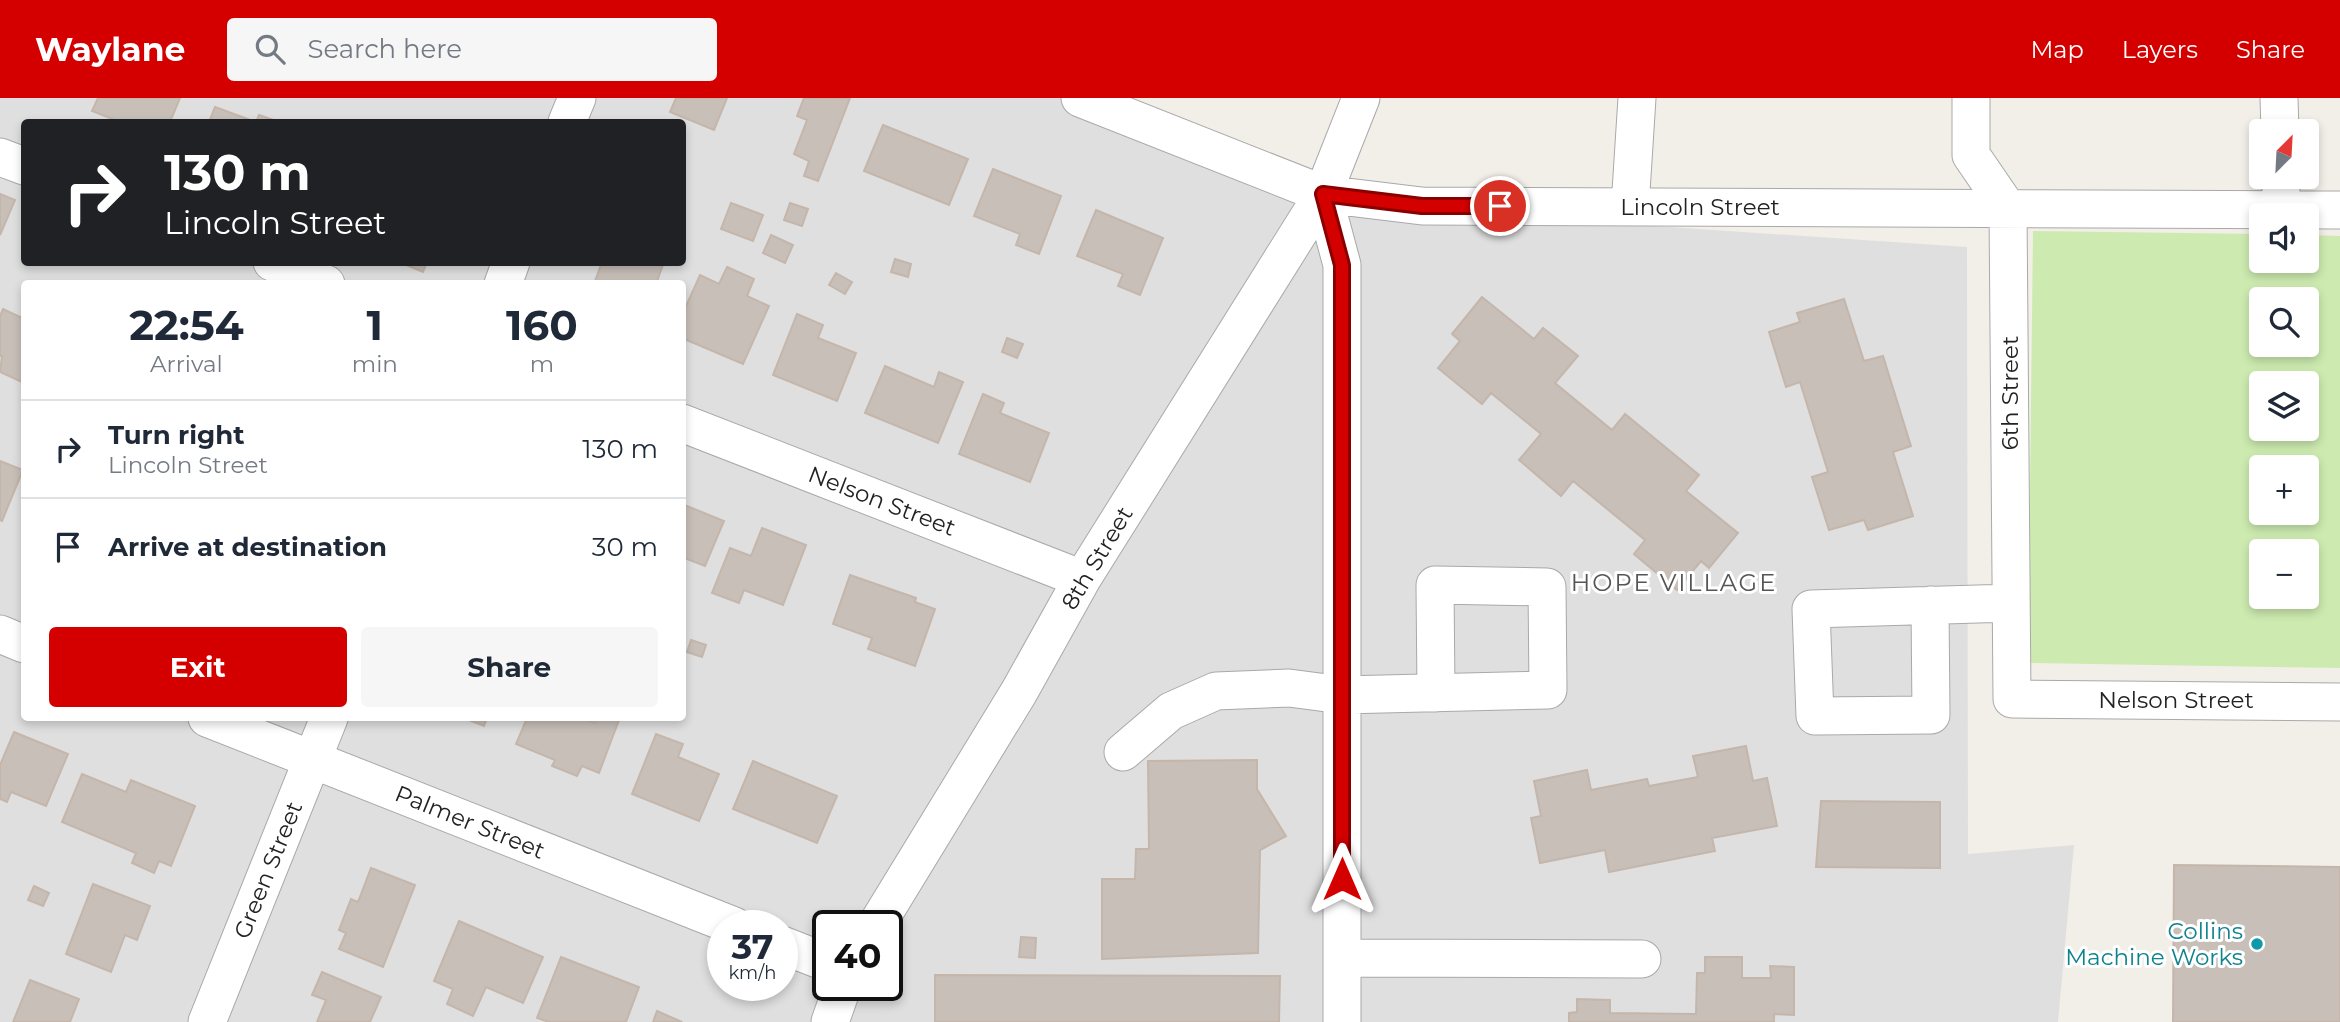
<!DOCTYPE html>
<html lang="en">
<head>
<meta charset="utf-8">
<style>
  :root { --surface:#fff; --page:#f6f6f7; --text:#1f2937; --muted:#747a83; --line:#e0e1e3; --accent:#d40000 }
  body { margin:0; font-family:Montserrat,sans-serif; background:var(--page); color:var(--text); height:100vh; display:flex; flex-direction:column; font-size:26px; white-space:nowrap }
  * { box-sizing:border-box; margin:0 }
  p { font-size:23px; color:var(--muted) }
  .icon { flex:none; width:38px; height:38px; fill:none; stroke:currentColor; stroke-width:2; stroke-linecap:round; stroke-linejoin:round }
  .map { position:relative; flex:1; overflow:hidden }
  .side { position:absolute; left:21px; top:182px; width:665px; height:441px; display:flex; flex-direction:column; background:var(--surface); border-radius:7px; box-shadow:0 4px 10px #0003 }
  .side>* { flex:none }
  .hud { position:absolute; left:21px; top:21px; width:665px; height:147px; border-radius:7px; box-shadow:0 4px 10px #0003; background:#202124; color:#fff; overflow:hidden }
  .needle { width:46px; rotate:24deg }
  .tools { position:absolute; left:2249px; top:21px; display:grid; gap:14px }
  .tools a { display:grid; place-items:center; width:70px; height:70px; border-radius:7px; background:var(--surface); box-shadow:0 4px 10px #0003; font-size:35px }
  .speed { position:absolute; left:707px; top:812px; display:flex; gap:14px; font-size:35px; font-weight:700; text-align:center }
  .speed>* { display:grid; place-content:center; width:91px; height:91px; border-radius:50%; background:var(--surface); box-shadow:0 4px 10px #0003; line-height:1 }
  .speed small { font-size:18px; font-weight:400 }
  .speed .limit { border:4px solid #111; border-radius:10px; background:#fff; color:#111 }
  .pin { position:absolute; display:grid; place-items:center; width:60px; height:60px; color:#fff; margin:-30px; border:4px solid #fff; border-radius:50%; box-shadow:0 2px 7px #0007 }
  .me { position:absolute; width:77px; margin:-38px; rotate:0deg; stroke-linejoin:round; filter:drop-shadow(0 0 5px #0008) }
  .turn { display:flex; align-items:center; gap:24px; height:147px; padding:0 28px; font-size:32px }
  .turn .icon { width:91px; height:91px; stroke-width:2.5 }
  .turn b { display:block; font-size:49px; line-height:60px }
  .eta { display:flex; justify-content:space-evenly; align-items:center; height:119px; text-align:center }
  .eta b { font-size:42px; font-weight:700; line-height:49px }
  .primary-button { display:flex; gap:14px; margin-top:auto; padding:14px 28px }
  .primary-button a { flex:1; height:80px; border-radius:7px; background:var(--accent); color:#fff; font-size:28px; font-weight:700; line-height:80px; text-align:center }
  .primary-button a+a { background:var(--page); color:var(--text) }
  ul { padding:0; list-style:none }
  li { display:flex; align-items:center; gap:21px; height:98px; padding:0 28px; border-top:2px solid var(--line) }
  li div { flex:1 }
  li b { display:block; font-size:26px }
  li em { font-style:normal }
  header { display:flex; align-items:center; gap:42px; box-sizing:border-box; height:98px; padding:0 35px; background:var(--accent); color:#fff }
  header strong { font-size:33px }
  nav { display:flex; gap:38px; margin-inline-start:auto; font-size:24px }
  .search { width:490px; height:63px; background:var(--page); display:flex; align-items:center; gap:18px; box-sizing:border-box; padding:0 24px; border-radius:7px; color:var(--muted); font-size:26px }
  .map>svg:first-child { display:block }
</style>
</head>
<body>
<header>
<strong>Waylane</strong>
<div class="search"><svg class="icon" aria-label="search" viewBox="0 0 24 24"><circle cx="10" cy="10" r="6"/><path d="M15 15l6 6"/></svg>Search here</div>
<nav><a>Map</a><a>Layers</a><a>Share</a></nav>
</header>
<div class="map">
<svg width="2340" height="924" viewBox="0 0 2340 924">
  <rect width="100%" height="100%" fill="#f2efe9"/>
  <path fill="#e0dfdf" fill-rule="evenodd" d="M0,0h1079l263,107 625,42 1,607 106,-9 -16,177h-2058zM24,24h658v140h-658zM24,186h658v434h-658zM723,828h59v59h-59zM828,828h59v59h-59z"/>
  <path fill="#cdebb0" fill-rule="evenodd" d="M2033,133l228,3v27h45l1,-26 33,1v432l-312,-5zM2261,201h45v46h-45zM2261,285h45v46h-45zM2261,369h45v46h-45zM2261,453h45v46h-45z"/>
  <path fill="#c7bfb8" stroke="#c4b6ab" stroke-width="2" d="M98,0h82l-10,24h-50l-28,-11z
    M676,0h51l-13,32 -44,-18z
    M804,0h46l-32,83 -14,-5 5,-15 -15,-7 13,-34 -10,-4z
    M215,9l41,15h-47z
    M259,17l20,7h-23z
    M883,27l85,34 -19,46 -85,-34z
    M993,71l68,27 -22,58 -23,-9 4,-11 -46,-18z
    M0,96l15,6 -15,35z
    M731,105l32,12 -10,26 -32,-12z
    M790,105l18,6 -6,17 -18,-6z
    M1096,112l67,28 -23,57 -22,-9 5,-12 -46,-18z
    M771,137l22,10 -8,18 -22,-10z
    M895,161l16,5 -3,13 -17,-5z
    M399,164h28l-4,10z
    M602,164h62l-8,22h-62z
    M727,169l27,12 -7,17 22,10 -26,58 -61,-26v-23l18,-40 19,9z
    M836,175l16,9 -7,12 -16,-9z
    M1482,199l52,42 9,-11 35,28 -23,27 57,47 13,-16 74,61 -13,16 52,42 -29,35 -8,-7 -24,29 -43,-36 11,-14 -72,-59 -12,15 -42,-36 22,-26 -50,-41 -9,11 -44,-36 22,-27 -8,-7z
    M1844,201l20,62 19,-5 28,90 -18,6 20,64 -45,14 -4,-10 -35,10 -17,-53 16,-5 -28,-90 -14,5 -17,-55 31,-10 -3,-9z
    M3,211l21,10v64l-24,-11 2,-16h-2v-40z
    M797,216l26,11 -5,13 38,15 -19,48 -64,-26z
    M1007,240l16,6 -6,14 -15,-6z
    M885,268l49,21 5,-15 24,10 -25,61 -73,-30z
    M983,296l21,9 -4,10 49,20 -19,49 -71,-28z
    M0,363l23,9 -21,51 -2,-1z
    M682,406l42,17 -19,45 -23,-9z
    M762,430l44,17 -23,60 -39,-15 -5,13 -27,-10 18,-45 21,8z
    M850,477l66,23 -1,4 20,7 -20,57 -47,-17 4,-11 -39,-14z
    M691,542l15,5 -4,12 -15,-5z
    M464,620h23l-3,8z
    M527,620h54l14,5 2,-5 22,2 -20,53 -17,-7 -5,10 -25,-10 3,-6 -39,-16z
    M14,634l54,22 -22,52 -35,-14 -4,10 -7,-3v-34z
    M656,636l27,10 -5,13 41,17 -20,47 -67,-27z
    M1746,648l7,35 14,-3 10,48 -65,12 3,13 -106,21 -4,-22 -65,13 -9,-45 10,-2 -7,-35 53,-11 4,20 56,-11 2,7 49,-9 -5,-21z
    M1257,662v29l29,47 -26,14 -2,103 -156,6v-80h33l1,-30h13l-1,-88z
    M753,663l84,35 -20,47 -84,-34z
    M82,676l44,18 5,-12 64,26 -24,60 -12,-5 -5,12 -22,-10 4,-10 -74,-31z
    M1821,703l119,1v66l-124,-1z
    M2174,767l166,2v155h-167z
    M371,770l44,17 -32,82 -44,-18 7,-16 -7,-3 12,-31 7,3z
    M93,786l57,22 -13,34 -12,-5 -14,37 -45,-18z
    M34,788l15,7 -6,13 -15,-6z
    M459,823l84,36 -20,46 -37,-16 -13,29 -26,-12 6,-15 -19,-8z
    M1021,839l15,1 -1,20 -16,-1z
    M561,859l78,30 -13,35h-77l-12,-4z
    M1705,859h37v21h29l-1,-12 24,1v48l-20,-1v8h-205v-9l8,-1v-13l33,1v13l86,1 1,-41h8z
    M322,874l59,25 -11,25h-53l9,-22 -14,-5z
    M935,877l345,1 -1,46h-344z
    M30,882l49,19 -9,23h-57z
    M657,913l25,11h-29z"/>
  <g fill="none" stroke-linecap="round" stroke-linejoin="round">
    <g stroke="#a9a9a9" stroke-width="39">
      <path id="minor" d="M1080,0l243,96 99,12 918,4
        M1971,0v57l37,54 4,490 328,3
        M2279,0l1,33
        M567,24l10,-24
        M0,59l24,9
        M2281,79v33
        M1323,96l19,71v757
        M1630,109l7,-109
        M272,164l54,22
        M503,186l8,-22
        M682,325l400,156
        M1930,507l1,110 -116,1 -4,-107 200,-6
        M0,536l24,10
        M207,620l527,208
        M1123,654l48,-41 45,-20 73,-3 53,7 206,-5 -1,-103 -112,-2 1,108
        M876,828l143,-234 63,-113 241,-385 38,-96
        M782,847l46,18
        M1342,860l300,1
        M207,924l122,-304
        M830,924l13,-37"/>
    </g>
    <use href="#minor" stroke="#fff" stroke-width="37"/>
  </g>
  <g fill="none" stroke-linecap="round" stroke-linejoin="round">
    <g stroke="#8a0000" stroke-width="18">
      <path id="route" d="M1342,781v-614l-19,-71 99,12h78"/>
    </g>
    <use href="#route" stroke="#d40000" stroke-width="12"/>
  </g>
  <circle fill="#0f9aa8" stroke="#fff" stroke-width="2.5" cx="2257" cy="846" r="7"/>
  <g text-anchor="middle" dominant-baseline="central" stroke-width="6" stroke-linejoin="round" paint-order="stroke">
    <g font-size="23" fill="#222" stroke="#fff">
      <text x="1700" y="109">Lincoln Street</text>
      <text transform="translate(2010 295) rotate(-90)">6th Street</text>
      <text transform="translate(882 403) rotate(21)">Nelson Street</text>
      <text transform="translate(1097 460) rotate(-59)">8th Street</text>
      <text x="2176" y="602">Nelson Street</text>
      <text transform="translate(470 724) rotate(22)">Palmer Street</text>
      <text transform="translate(268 772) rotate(-68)">Green Street</text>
    </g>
    <g font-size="23" fill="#0d838f" stroke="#fff" text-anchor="end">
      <text x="2243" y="833">Collins<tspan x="2243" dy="26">Machine Works</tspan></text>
    </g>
    <g font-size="24" letter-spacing="2" fill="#555" stroke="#fff">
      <text x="1674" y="484">HOPE VILLAGE</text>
    </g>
  </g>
</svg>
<div class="tools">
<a><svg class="needle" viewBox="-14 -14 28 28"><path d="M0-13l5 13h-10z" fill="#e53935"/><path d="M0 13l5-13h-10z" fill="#747a83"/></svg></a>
<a><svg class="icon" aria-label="sound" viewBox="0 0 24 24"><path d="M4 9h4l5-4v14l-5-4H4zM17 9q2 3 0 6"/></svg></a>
<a><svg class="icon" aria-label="search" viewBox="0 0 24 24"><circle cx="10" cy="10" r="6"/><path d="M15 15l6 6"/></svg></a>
<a><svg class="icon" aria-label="layers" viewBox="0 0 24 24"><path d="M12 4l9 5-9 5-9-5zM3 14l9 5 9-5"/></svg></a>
<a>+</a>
<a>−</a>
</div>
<div class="speed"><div>37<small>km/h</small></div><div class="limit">40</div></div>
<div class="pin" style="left:1500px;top:108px;background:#d93025"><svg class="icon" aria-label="arrive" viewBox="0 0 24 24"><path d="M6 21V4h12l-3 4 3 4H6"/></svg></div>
<svg class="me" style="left:1342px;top:781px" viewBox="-20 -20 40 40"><path d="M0-17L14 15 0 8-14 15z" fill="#d40000" stroke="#fff" stroke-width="4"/></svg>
<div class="hud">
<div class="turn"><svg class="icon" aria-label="right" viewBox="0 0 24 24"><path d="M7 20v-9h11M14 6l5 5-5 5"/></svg><div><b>130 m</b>Lincoln Street</div></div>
</div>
<section class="side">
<div class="eta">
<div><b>22:54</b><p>Arrival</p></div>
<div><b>1</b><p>min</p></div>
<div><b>160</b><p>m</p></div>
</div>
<ul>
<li><svg class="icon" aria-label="right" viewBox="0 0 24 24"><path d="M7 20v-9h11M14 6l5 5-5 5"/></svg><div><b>Turn right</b><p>Lincoln Street</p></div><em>130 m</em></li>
<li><svg class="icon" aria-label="arrive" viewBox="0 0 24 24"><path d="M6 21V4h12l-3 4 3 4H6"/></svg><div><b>Arrive at destination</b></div><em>30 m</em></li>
</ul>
<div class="primary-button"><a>Exit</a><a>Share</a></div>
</section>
</div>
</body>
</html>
